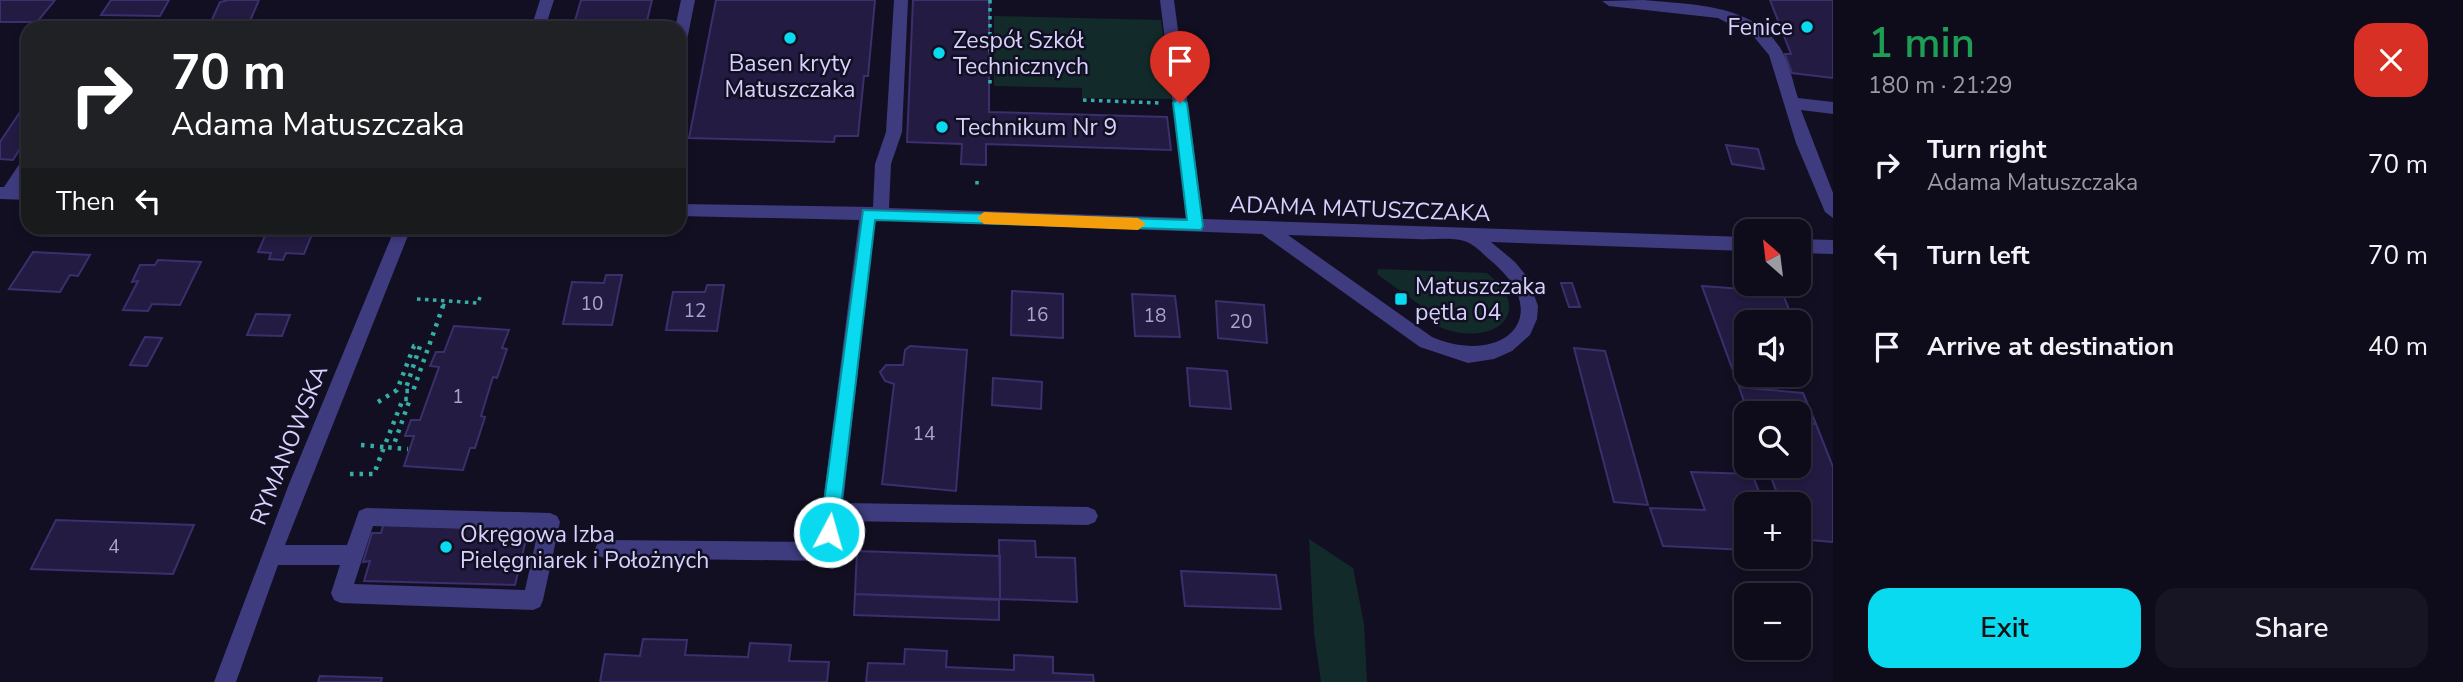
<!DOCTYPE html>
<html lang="en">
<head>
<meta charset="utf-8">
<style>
  :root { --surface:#0e0b1a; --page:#171423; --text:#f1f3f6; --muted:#9b9ba2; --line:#2e2b39; --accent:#0adaf0 }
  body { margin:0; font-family:"Nunito Sans",sans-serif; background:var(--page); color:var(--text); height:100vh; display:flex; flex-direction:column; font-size:26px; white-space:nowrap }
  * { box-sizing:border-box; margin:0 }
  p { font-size:23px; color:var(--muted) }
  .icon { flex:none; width:38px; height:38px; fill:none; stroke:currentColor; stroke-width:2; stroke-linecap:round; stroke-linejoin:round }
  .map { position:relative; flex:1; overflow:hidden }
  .sheet { display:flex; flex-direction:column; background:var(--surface); width:630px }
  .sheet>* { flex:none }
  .guide { position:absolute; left:21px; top:21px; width:665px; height:214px; border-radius:21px; box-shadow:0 4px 10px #0003,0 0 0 2px var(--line); background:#202124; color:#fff; overflow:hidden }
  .needle { width:46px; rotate:332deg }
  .tools { position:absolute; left:1734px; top:219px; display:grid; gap:14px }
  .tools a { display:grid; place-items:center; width:77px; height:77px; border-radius:14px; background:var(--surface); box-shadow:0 4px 10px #0003,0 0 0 2px var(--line); font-size:35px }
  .pin { position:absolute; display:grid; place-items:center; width:60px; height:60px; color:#fff; margin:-72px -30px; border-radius:50% 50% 50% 0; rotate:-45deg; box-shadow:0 0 7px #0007 }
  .pin .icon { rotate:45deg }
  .me { position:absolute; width:77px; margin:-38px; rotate:6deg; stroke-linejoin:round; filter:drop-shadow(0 0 5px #0008) }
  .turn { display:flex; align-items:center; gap:24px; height:147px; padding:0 35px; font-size:32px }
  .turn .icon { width:91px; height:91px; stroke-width:2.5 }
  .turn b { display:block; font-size:49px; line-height:60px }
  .then { display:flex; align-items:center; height:66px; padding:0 35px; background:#0003; gap:14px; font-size:26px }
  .round { display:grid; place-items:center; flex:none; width:74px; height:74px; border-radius:21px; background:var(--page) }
  .overview { display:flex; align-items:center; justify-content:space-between; height:119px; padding:0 35px }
  h1 { font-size:42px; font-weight:600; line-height:52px; color:#1e9e55 }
  .button { display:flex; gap:14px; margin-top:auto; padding:14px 35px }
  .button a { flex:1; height:80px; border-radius:21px; background:var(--accent); color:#111; font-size:28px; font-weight:600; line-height:80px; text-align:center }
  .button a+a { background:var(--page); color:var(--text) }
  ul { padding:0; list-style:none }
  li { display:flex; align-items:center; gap:21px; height:91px; padding:0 35px }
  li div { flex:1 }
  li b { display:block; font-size:26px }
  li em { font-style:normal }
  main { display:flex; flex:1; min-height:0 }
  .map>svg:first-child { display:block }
</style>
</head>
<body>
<main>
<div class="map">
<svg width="1833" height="682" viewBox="0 0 1833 682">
  <rect width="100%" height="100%" fill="#120f22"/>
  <path fill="#122b2a" d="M994,16l167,4 11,79 -90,-1v-10l-88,-2z
    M1378,269l109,4c54,43 -1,78 -54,51l5,-6 -61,-44z
    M1309,539l44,29 11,56 3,58h-46l-7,-49z"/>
  <path fill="#231b42" stroke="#3b2f6d" stroke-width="2" d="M0,0h55l-18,22h-37z
    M111,0h58l-9,16 -59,-1z
    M229,0h30l-12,28h-39l12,-26z
    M581,0h71l-6,25 -72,-1z
    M716,0h159l-7,76h-4l-6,60h-23l-1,6 -145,-4z
    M913,0h76v112l178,5 4,33 -185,-6v21l-25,-1 1,-20 -55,-2z
    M1770,0h63v78l-41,-5 -7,-19h6z
    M22,109h6v27l-15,24 -13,-1v-17z
    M1726,145l32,4 6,20 -32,-5z
    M267,231l46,1 -9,22 -18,-1 -3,7 -14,-1 2,-6 -13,-1z
    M33,252l57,3 -12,21 -8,-1 -10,17 -51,-3z
    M158,260l43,2 -21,43 -28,-1 -4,7 -25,-1 15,-29 -6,1 8,-17h15z
    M606,275h16l-10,50 -49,-1 9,-42 32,1z
    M1561,283h11l8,24h-11z
    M707,285h17l-7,46 -51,-1 7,-38h32z
    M1702,286l80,6 12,30h-13l-3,-7 -37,-2 5,15v46h18l6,16 -31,-3z
    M1012,291l51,3v44l-52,-3z
    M1132,294l43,2 5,41 -45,-1z
    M1216,301l48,4 3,38 -49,-5z
    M256,314l34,1 -8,21 -35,-1z
    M454,326l55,4 -7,18 5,1 -10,29 -4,-1 -12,39 4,1 -10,31h-5l-7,22 -59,-4 10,-30h-9l6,-16h9l19,-53 -9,-1 6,-14h8z
    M145,337l17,1 -15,28 -17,-1z
    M910,346l57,4 -11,141 -74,-7 12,-100 -9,-3 -5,-9 6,-7h17l2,-15z
    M1574,348l31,3 43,154 -34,-3z
    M1187,368l40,3 4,38 -41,-3z
    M993,378l49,4 -1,27 -49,-4z
    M1739,387l64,6 13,31 -17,-1v-10h-51z
    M1799,423l17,1 17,43v75l-34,-3v-35h-18l-14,-38h32z
    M1691,472l61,2 12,30h-18v46l-83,-4 -13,-38 55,2z
    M385,519l145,4 -15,62 -151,-4 6,-20 -7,1 9,-29h9z
    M56,520l138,5 -21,49 -142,-5z
    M999,540l36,1 1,16 39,1 2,44 -77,-3z
    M857,551l143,5v43l-145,-5z
    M1181,571l95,4 5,34 -96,-3z
    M855,594l144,6v20l-145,-5z
    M643,639l44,1 -2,15 63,2 2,-14 41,2 -2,16 40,1 -2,20h-227l5,-28 35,2z
    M905,649l42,2 -1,16 68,3v-15l39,2v16l40,2 1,7h-228l2,-19 36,1z
    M320,676l62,2 -1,4h-63z"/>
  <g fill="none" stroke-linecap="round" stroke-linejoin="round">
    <path stroke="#34afa7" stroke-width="3.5" stroke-dasharray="3.5 4.5" stroke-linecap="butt" d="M990,0v86
      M1083,100l76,3
      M977,181v5
      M417,299l61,4 2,-6
      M443,307l2,-6"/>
    <path stroke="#34afa7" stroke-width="4.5" stroke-dasharray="3.5 6" stroke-linecap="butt" d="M378,402l19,-12 17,-44h6l-15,45h8l30,-85
      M361,445l23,2 19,-48h7l-17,48
      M350,474h24l10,-27 24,2"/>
    <path fill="#3e3c7f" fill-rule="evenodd" d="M540,0h14l-9,28h-14z
      M681,0h14l-9,45 -7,5v-22h-4z
      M894,0h14l-6,132 -11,32 -2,44 298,10 -27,-218h14l29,219 543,18v14l-255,-9 24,20 13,16 10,28 -1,13 -7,16 -18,16 -18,8 -26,4 -48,-16 -158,-113 -387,-14 -32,283 245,4 7,3 3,6 -3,6 -7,3 -248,-4 -6,38 -7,2 -222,-3 -7,-2 -3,-7 3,-7 7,-2 213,2 41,-322 -180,-4v-12l194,3 2,-43 11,-32zM1288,235c43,1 86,3 128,4 15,1 35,-2 48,2 9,2 19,13 26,19 68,56 12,107 -58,77z
      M1644,0c48,5 111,3 138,51 8,14 11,32 16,47l35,4v12l-32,-4 32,83v25l-8,-6 -29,-69 -27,-88 -15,-18 -36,-19 -109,-12 -7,-5z
      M28,158v19l-7,10 7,1v12l-28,-1v-12h4l18,-27z
      M395,228h16l-126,317h62l12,-34 7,-3 184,5 7,3 3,6 -17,78 -3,7 -7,3 -192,-7 -7,-3 -3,-7 9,-28h-62l-42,117h-22l75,-198zM373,526l165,5 -13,59 -171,-6z
      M1799,239l34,1v14l-34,-1z"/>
  </g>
  <path fill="#0adaf0" stroke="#068e9c" stroke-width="2" d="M1180,98l7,5 16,123 -2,4 -326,-10 -37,312 -3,6 -6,2 -6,-2 -3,-6 43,-322 324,10 -14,-117z"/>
  <path fill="#f59e0b" d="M984,212l154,6 8,6 -8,6 -154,-6 -7,-6z"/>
  <g fill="#0adaf0" stroke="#120f22" stroke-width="2.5">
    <circle cx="1807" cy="27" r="7"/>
    <circle cx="790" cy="38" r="7"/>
    <circle cx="939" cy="53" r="7"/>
    <circle cx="942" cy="127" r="7"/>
    <rect x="1394" y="292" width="14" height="14" rx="3.5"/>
    <circle cx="446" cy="547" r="7"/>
  </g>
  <g text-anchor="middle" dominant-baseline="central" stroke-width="5" stroke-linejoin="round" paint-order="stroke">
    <g font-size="19" fill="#a9a4ce">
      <text x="592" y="304">10</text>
      <text x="695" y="311">12</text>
      <text x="1037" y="315">16</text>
      <text x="1155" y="316">18</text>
      <text x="1241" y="322">20</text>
      <text x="458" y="397">1</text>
      <text x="924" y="434">14</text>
      <text x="114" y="547">4</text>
    </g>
    <g font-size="23" fill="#d6d1fd" stroke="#120f22" text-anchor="start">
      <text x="1793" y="27" text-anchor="end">Fenice</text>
      <text x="953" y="40">Zespół Szkół<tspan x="953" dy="26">Technicznych</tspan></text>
      <text x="790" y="63" text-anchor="middle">Basen kryty<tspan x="790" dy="26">Matuszczaka</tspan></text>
      <text x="956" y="127">Technikum Nr 9</text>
      <text x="1415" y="286">Matuszczaka<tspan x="1415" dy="26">pętla 04</tspan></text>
      <text x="460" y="534">Okręgowa Izba<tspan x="460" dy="26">Pielęgniarek i Położnych</tspan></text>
    </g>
    <g font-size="23" fill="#d6d1fd" stroke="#120f22">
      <text transform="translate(1360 209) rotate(2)">ADAMA MATUSZCZAKA</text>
      <text transform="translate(289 445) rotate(-68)">RYMANOWSKA</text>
    </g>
  </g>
</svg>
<div class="tools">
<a><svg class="needle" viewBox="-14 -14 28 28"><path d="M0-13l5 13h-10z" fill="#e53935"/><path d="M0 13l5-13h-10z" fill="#9b9ba2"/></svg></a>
<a><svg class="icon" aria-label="sound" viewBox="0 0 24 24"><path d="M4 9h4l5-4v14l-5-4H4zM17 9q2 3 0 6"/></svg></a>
<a><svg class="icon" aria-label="search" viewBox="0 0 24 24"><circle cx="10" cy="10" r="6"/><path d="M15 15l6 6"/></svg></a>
<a>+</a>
<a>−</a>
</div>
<div class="pin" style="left:1180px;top:103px;background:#d93025"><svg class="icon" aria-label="arrive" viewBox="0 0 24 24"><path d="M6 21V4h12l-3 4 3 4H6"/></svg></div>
<svg class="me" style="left:829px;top:532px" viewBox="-20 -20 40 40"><circle r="17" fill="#0adaf0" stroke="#fff" stroke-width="3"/><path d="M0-11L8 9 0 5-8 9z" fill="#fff"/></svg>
<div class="guide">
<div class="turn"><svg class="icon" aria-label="right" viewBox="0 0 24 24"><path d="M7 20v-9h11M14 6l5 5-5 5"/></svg><div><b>70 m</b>Adama Matuszczaka</div></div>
<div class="then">Then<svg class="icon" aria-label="left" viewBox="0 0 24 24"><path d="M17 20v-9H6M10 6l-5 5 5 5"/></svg></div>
</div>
</div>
<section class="sheet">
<div class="overview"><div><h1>1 min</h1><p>180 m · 21:29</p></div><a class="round" style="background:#d93025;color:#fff"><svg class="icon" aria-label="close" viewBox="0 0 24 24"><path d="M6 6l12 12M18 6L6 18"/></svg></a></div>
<ul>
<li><svg class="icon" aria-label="right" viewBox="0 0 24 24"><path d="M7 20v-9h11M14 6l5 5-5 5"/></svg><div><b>Turn right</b><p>Adama Matuszczaka</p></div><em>70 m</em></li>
<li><svg class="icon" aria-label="left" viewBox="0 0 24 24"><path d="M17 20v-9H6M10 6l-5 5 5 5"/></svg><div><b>Turn left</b></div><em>70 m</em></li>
<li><svg class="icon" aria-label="arrive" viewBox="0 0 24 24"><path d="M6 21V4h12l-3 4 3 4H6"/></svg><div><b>Arrive at destination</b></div><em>40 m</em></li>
</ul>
<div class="button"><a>Exit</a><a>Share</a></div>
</section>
</main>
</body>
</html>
